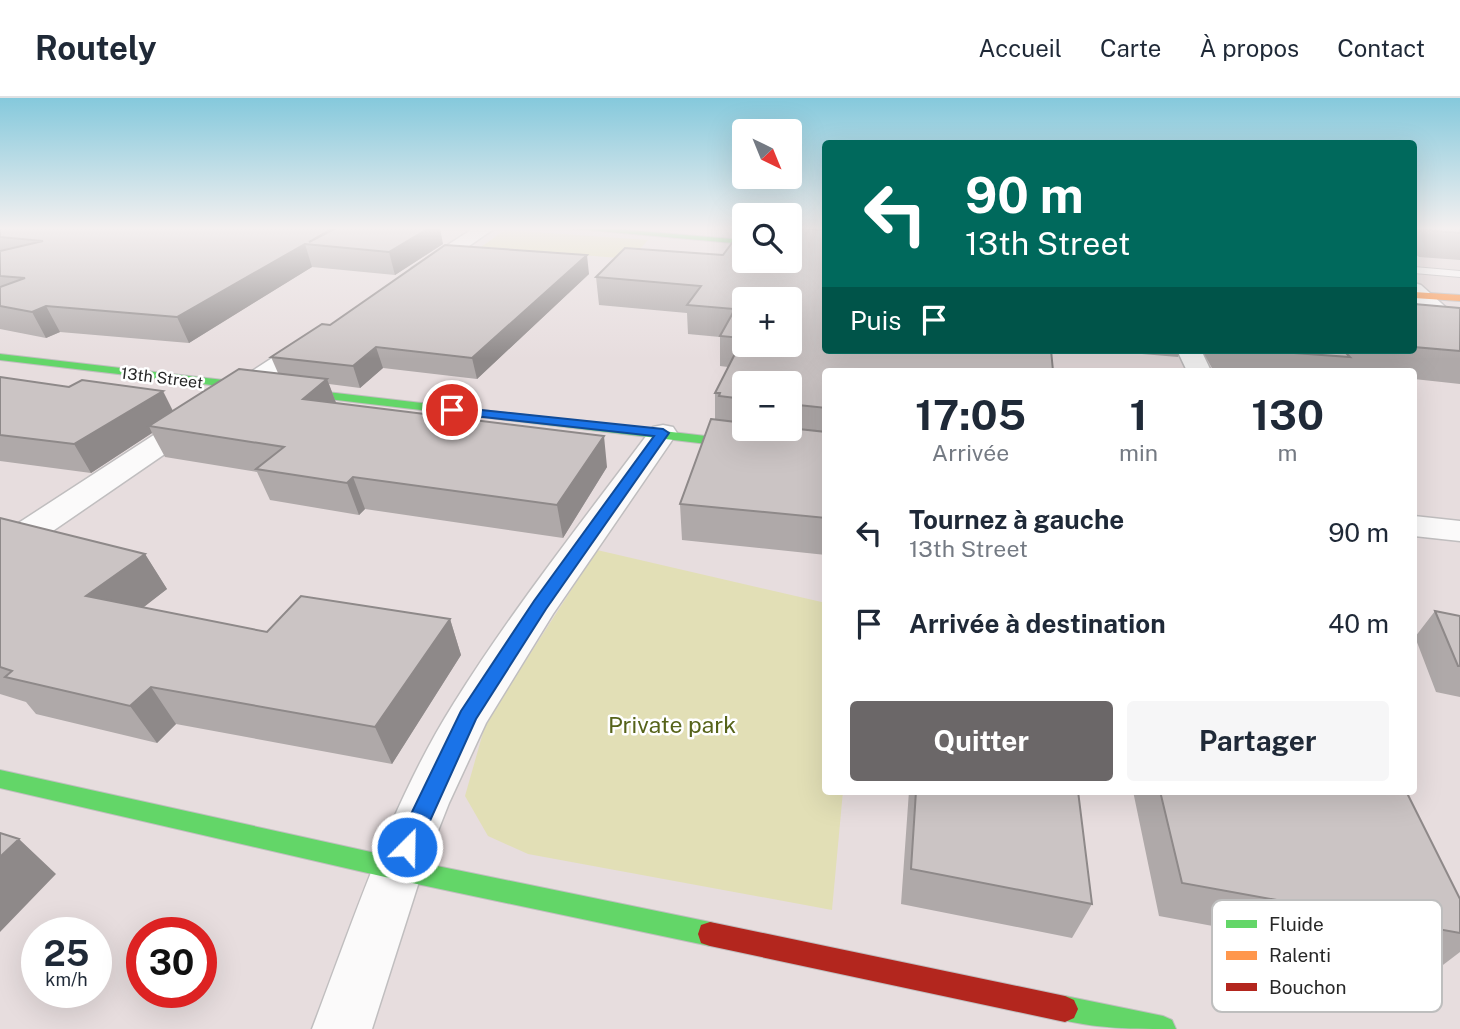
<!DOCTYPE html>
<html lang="fr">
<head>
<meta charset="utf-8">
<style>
  :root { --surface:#fff; --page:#f6f6f7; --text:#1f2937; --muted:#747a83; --line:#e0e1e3; --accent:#6b6768 }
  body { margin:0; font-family:"Public Sans",sans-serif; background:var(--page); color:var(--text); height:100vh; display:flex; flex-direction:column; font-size:26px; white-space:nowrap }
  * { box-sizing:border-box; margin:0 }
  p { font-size:23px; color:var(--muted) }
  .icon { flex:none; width:38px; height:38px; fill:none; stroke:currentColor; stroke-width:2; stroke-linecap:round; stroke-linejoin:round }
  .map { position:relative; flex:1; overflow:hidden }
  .panel { position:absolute; left:822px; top:270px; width:595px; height:427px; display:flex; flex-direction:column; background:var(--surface); border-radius:7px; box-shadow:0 7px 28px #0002 }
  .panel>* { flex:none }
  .guide { position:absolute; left:822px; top:42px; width:595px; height:214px; border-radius:7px; box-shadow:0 7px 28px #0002; background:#00695c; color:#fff; overflow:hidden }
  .needle { width:46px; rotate:137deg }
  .fabs { position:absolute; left:732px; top:21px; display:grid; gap:14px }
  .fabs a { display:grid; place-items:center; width:70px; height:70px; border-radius:7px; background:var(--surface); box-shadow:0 7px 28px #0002; font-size:35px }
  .speed { position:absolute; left:21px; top:819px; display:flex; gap:14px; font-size:35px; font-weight:700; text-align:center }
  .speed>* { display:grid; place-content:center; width:91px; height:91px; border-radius:50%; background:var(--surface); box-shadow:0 7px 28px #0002; line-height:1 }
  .speed small { font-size:18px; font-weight:400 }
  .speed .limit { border:10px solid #d22; background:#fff; color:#111 }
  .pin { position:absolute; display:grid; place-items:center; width:60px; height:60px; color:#fff; margin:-30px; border:4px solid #fff; border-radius:50%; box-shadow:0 2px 7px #0007 }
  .me { position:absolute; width:77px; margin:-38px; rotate:23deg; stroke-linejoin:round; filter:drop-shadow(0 0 5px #0008) }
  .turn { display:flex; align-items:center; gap:24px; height:147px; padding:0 28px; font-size:32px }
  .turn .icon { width:91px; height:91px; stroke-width:2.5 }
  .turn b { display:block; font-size:49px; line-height:60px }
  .then { display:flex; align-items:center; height:66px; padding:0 28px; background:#0003; gap:14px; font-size:26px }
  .eta { display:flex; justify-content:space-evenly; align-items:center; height:119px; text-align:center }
  .eta b { font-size:42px; font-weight:700; line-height:49px }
  .action { display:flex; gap:14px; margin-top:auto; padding:14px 28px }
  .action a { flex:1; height:80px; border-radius:7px; background:var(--accent); color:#fff; font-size:28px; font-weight:700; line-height:80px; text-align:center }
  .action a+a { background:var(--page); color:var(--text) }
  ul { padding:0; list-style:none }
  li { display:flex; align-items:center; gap:21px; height:91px; padding:0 28px }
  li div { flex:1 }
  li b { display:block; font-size:26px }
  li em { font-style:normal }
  header { display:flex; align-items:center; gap:42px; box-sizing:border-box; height:98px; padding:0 35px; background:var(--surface); border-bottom:2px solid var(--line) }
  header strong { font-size:33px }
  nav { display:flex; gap:38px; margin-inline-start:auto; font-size:24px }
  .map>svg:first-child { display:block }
</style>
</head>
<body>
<header>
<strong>Routely</strong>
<nav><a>Accueil</a><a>Carte</a><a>À propos</a><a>Contact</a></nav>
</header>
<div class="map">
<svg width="1460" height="931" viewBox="0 0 1460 931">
  <rect width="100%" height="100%" fill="#e7ddde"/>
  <path fill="#e2dfb6" d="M505,132l143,10 -17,19 -150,-12z
    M597,452l229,53v188h17l-11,119 -304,-56 -40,-18 -23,-40 21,-74z"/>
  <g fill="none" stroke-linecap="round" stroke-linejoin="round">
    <g stroke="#c0bebf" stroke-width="2">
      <path id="lane" d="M1414,169l46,4v6l-46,-4z"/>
    </g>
    <g stroke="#c0bebf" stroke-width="3">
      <path id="street" d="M474,130h21l-69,48h-14l-3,-4 3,-4z
        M1414,185l7,2 39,35v19l-8,-2 -38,-37z
        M314,236l8,2 4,5 -4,5 -310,213 -12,3v-27l306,-199z
        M1177,252h24l10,21h-24z
        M663,327l10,2 4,6 -124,181 -67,109 -37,80 -26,66 -51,160h-60c42,-110 79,-226 142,-326 60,-96 131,-185 199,-276z
        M1414,418l46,5v20l-46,-5z"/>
    </g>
    <g stroke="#c0bebf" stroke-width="2">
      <path id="fast" d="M566,130h38l140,12v4z
        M0,256l826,96v8l-826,-98z
        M0,672l398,88 312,64 9,3 3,9 -3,9 -9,3 -312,-66 -398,-92z
        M1065,898l98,20 9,4 4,9c-40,0 -83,0 -120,-11l-4,-9 4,-9z"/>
    </g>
    <g stroke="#c0bebf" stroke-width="2">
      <path id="slow" d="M1414,194l46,3v6l-46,-3z"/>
    </g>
    <g stroke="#c0bebf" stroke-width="2">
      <path id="jam" d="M710,824l355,74 9,4 4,9 -4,9 -9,4 -355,-76 -9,-3 -3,-9 3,-9z"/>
    </g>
    <use href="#lane" fill="#fbfafa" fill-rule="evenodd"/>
    <use href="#street" fill="#fbfafa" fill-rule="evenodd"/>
    <use href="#fast" fill="#63d668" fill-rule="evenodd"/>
    <use href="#slow" fill="#ff974d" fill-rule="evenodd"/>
    <use href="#jam" fill="#b3261e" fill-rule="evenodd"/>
  </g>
  <path fill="#afa9a9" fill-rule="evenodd" d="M0,130l443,16 -48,31 -83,-8 -123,76 -129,-11 -14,6 -46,-9z
    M789,130h37v327l-144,-15 -2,-36 35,-84v-27l13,-26 -8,-1v-29l-32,-3 -1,-21 -88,-8 -3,-28 127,-22zM744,285h45v46h-45z
    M1414,130h46v32l-41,-3 -5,-4z
    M589,176l-112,105 -94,-11 -23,20 -31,-4 7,19 271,64 -44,71 -198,-29 -6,6 -89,-15 -13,-28 -92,-15 -13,-24 -61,40 -91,-12v-84l173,34 105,-38 -7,-16 59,-32z
    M1414,206l46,4v76l-46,-5v-8h-201v-1l-11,-20h212z
    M1094,252h86l-2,7z
    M0,420l145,36 22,35 -24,18 124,25 183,-13 11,36 -69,109 -216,-40 -19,19 -121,-29 -10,-12 -26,-8z
    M1435,513l25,5v81l-24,-5 -21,-55z
    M909,693h169l14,113 -20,34 -171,-34z
    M1133,693h273l54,108v53l-21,16 -280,-52z"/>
  <path fill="#8e8989" d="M429,130h11l3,16 -48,31 -6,-23z
    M305,146l7,23 -123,76 -12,-26z
    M587,157l2,19 -112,105 -5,-21z
    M46,208l14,26 -14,6 -14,-26z
    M376,249l7,21 -23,20 -7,-22z
    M327,281l11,29 -35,-9z
    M163,293l13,26 -27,9 3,7 -61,40 -17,-29z
    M604,338l3,31 -44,71 -6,-33z
    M353,379l12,32 -6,6 -12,-32z
    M145,456l22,35 -55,43 -26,-36z
    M450,521l11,36 -69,109 -17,-37z
    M151,589l25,37 -19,19 -27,-37z
    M19,741l37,35 -56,58v-75z"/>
  <path fill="#cbc4c4" stroke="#8e8989" stroke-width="2" fill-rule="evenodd" d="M0,130h333l-24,14 27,-14h93l-40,24 -84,-8 -128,73 -131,-11 -14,6 -32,-6v-19l25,-9 -25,-2v-25l43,-10 -43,-4z
    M743,130h1v33h45v-33l37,2v120h225l2,21h-227v37l-37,-4v-21h-45v16l-25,-3 1,-3h-5l28,-55 -23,-2 15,-27 -48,-4 14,-19 -105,-9 29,-29 98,7zM744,201h45v46h-45z
    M1429,130h31v5l-27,-2z
    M445,147l142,10 -115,103 -96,-11 -23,19 -82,-9 51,-33 8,1z
    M1414,206l46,4v43l-46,-4z
    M1253,252h90l7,7z
    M239,271l88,10 -24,20 301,37 -47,69 -204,-28 -6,6 -91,-14 28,-22 -135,-21z
    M0,279l69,10 13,-7 81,11 -89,53 -74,-9z
    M711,321l33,4v6l45,-1 37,4v86l-146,-14z
    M0,420l145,36 -59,42 181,36 34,-36 149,23 -75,108 -224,-40 -21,19 -125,-29 7,-6 -12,-4z
    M1435,513l25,5v50h-2z
    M916,693h162l14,113 -181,-35z
    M1160,693h246l54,108v34l-278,-50z
    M0,735l19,6 -19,18z"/>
  <linearGradient id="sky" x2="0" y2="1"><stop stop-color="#85c9dc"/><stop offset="0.5" stop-color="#f4f0f0"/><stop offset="1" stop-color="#f4f0f0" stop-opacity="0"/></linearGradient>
  <rect width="1460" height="261" fill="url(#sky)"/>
  <path fill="#1a73e8" stroke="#114b97" stroke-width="2" d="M452,309l211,22 6,4 -123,176 -70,110 -61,135 -8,3 -8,-3 -4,-7 66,-136 73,-110 120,-165 -206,-23v-5z"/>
  <g text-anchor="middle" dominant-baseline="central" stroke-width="5" stroke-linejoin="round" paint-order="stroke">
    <g font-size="16" fill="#282828" stroke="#fff">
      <text transform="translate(162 280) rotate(7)">13th Street</text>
    </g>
    <g font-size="23" fill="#56631a" stroke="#fff">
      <text x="672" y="626">Private park</text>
    </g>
  </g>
  <rect x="1212" y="802" width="230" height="112" rx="10" fill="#fff" stroke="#bebebe" stroke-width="2"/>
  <rect x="1226" y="822" width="31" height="8" fill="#63d668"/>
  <rect x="1226" y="853" width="31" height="9" fill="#ff974d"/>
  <rect x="1226" y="885" width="31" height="8" fill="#b3261e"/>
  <g font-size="19" fill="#282828">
    <text x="1269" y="833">Fluide</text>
    <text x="1269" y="864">Ralenti</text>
    <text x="1269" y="896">Bouchon</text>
  </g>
</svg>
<div class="fabs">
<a><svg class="needle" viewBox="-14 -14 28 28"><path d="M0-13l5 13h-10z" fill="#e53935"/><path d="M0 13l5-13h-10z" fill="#747a83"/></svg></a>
<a><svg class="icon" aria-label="search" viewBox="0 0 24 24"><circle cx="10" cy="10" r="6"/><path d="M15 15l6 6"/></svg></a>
<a>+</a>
<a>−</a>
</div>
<div class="speed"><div>25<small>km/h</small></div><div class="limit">30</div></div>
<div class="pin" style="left:452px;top:312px;background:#d93025"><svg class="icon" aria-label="arrive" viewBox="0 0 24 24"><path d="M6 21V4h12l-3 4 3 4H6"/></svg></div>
<svg class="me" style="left:407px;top:749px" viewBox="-20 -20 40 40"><circle r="17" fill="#1a73e8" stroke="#fff" stroke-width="3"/><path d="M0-11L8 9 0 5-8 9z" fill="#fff"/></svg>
<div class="guide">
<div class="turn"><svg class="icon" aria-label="left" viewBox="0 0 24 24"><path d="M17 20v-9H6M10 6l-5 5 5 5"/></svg><div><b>90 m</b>13th Street</div></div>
<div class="then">Puis<svg class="icon" aria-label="arrive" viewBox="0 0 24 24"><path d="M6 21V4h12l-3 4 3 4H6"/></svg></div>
</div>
<section class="panel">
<div class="eta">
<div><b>17:05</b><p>Arrivée</p></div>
<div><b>1</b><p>min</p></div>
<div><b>130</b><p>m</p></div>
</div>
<ul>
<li><svg class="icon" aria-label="left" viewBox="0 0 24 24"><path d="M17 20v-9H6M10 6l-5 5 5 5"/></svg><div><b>Tournez à gauche</b><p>13th Street</p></div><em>90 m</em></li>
<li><svg class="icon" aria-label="arrive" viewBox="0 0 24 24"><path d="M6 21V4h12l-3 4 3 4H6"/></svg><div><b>Arrivée à destination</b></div><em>40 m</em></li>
</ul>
<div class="action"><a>Quitter</a><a>Partager</a></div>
</section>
</div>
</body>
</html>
